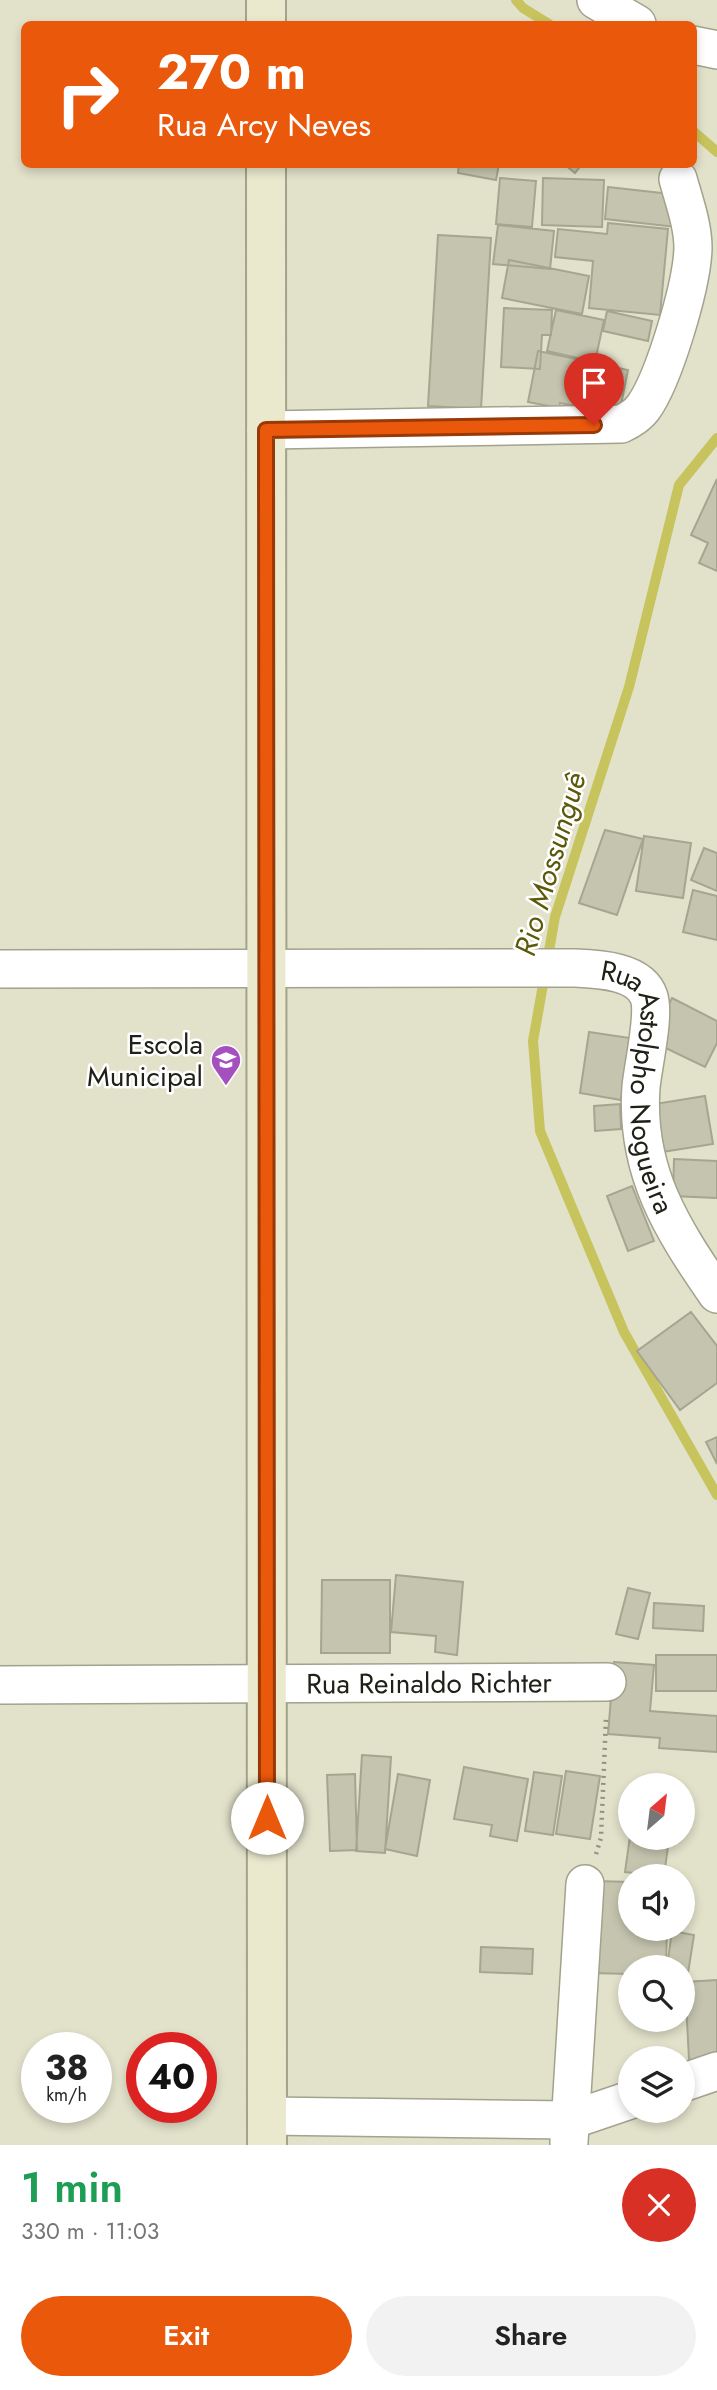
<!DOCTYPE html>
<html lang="en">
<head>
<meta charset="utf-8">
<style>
  :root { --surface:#fff; --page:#f2f2f2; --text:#222; --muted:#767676; --accent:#ea580c }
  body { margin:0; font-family:Jost,sans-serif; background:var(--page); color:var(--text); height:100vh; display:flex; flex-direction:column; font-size:26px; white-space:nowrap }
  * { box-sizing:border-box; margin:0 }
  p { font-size:23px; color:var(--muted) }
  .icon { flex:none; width:38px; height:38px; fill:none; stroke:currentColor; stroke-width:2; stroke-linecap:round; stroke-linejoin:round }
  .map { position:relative; height:2145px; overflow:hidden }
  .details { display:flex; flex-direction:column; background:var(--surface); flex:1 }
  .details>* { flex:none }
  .hud { position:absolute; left:21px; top:21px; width:676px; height:147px; border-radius:10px; box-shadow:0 4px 10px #0003; background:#ea580c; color:#fff; overflow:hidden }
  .needle { width:46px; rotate:28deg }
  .buttons { position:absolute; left:618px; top:1773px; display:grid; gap:14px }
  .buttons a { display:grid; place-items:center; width:77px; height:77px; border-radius:50%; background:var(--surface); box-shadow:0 4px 10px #0003; font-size:35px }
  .speed { position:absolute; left:21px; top:2032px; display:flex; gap:14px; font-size:35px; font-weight:700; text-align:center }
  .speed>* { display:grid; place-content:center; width:91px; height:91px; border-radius:50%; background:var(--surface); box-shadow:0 4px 10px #0003; line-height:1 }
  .speed small { font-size:18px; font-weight:400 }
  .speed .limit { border:10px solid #d22; background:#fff; color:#111 }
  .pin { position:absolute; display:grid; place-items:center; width:60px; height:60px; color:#fff; margin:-72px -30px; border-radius:50% 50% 50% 0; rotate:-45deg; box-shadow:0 0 7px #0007 }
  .pin .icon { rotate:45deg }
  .me { position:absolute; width:77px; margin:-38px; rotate:0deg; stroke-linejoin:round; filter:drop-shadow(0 0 5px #0008) }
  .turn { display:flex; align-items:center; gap:24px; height:147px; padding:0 21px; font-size:32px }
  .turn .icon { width:91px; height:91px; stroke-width:2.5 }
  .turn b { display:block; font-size:49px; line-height:60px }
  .round { display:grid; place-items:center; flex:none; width:74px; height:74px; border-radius:37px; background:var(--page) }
  .headline { display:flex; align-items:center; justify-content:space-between; height:119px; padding:0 21px }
  h1 { font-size:42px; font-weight:600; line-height:52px; color:#1e9e55 }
  .action { display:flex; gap:14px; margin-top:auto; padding:14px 21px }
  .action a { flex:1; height:80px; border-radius:42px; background:var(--accent); color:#fff; font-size:28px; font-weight:600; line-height:80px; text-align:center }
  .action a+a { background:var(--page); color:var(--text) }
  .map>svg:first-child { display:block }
</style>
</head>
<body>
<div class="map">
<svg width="717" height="2145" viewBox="0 0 717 2145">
  <rect width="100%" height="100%" fill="#e2e2cb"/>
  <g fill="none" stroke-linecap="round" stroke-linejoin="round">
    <path stroke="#c7c35d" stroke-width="10" d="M516,0l7,8 26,16
      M693,131l24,21
      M717,438l-38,47 -50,202 -74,230 -22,124 7,90 84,201 93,163"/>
  </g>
  <path fill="#c5c5af" stroke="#a6a590" stroke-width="2" d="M459,164h40l-3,16 -38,-7z
    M564,164h18l-7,9z
    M500,178l36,3 -4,46 -36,-3z
    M543,178l61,2 -2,47 -60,-2z
    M608,187l71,8 -3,32 -71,-8z
    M608,223l60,6 -8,86 -71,-7 4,-47 -38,-4 3,-28 49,5z
    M498,225l56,6 -4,38 -57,-5z
    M438,235l53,3 -10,171 -53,-3z
    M509,260l80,16 -7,38 -80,-16z
    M504,308l48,2 -1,25h-9l-2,34 -39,-2z
    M556,310l48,10 -9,42 -48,-11z
    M607,311l45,10 -4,20 -45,-10z
    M538,351l90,19 -9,45 -59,-12 -1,5 -31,-6z
    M717,479v92l-18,-8 9,-20 -17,-8z
    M605,830l38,9 -26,76 -38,-12z
    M644,836l47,7 -8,55 -47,-7z
    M704,848l13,5v38l-26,-11z
    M693,890l24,6v44l-34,-8z
    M672,998l45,23v22l-12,24 -54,-26z
    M589,1032l41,6 -9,62 -41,-7z
    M705,1096l8,48 -51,8 -7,-48z
    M620,1104l1,25 -26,2 -1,-25z
    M674,1159l43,2v37l-44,-2z
    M632,1186l22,55 -26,10 -21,-55z
    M691,1312l26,34v37l-37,27 -43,-59z
    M717,1437v27l-11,-22z
    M396,1575l67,7 -6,73 -22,-3 1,-16 -45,-4z
    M322,1580h68v73h-69z
    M628,1588l22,5 -12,46 -22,-5z
    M654,1603l50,3 -1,25 -50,-3z
    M656,1655h61v36h-61z
    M614,1662l40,3 -4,46 67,5v36l-58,-4 1,-10 -52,-4z
    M362,1755l29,2 -6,96 -29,-2z
    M464,1767l64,12 -11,62 -27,-5 2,-11 -38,-6z
    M566,1771l34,5 -10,63 -34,-5z
    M534,1772l28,4 -9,59 -28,-4z
    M355,1774l2,76 -27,1 -3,-76z
    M398,1774l32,6 -13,76 -32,-7z
    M630,1836l39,3 -5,37 -39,-4z
    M595,1881l35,1v46h37l-1,39h-36v7l-38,-1z
    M672,1931l22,4 -6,38 -6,-1v-5h-15z
    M481,1947l52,2 -1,25 -52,-2z
    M717,1980v79l-28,1 -4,-78z"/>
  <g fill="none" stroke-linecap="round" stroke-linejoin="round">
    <g stroke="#a2a28d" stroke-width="40">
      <g id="street">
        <path d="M596,0l41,24"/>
        <path d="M693,45l24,5"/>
        <path d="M266,430l355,-6c9,-4 16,-8 22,-16 21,-29 49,-123 50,-160 0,-23 -9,-47 -15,-69"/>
        <path id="s1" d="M0,969l573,-1c24,1 67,2 76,29 6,18 -6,69 -8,90 -6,84 31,142 76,207"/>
        <path id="s2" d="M0,1685l607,-3"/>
        <path d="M682,2083l35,-12"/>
        <path d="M267,2116l304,4 59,-20"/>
        <path d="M569,2142l16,-258"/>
      </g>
    </g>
    <g stroke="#a2a28d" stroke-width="42">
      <path id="secondary" d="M266,0v24
        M266,164l1,1981"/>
    </g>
    <path stroke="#929281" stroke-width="4.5" stroke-dasharray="2 5" stroke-linecap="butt" d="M596,1854l5,-16 5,-121"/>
    <use href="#street" stroke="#fff" stroke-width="37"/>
    <use href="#secondary" stroke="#eae9ce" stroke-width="38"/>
  </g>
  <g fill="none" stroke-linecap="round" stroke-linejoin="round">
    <g stroke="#983908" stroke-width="18">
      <path id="route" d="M267,1818l-1,-1388 328,-5"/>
    </g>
    <use href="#route" stroke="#ea580c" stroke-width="12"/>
  </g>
  <defs>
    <g id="school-pin" transform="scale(1.575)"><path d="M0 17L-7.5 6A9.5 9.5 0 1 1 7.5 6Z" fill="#a450bf" stroke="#fff"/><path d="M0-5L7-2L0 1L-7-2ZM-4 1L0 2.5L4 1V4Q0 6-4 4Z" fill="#fff"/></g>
  </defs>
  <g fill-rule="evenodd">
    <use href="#school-pin" x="226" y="1060"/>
  </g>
  <g text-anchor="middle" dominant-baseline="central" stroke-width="5" stroke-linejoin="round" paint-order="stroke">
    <g font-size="28" fill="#202018" stroke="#fff" text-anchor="end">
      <text x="203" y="1044">Escola<tspan x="203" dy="32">Municipal</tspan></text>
    </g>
    <g font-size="28" fill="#202018" stroke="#fff">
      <text stroke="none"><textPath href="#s1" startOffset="740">Rua Astolpho Nogueira</textPath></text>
      <text stroke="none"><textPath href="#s2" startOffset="429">Rua Reinaldo Richter</textPath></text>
    </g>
    <g font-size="30" font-style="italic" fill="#5c5909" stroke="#fff">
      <text transform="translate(550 864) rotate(-74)">Rio Mossunguê</text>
    </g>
  </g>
</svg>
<div class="buttons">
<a><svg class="needle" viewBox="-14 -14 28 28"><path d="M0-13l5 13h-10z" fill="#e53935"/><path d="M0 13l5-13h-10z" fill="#767676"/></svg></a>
<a><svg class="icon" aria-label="sound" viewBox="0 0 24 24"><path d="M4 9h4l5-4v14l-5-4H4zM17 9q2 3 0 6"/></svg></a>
<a><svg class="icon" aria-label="search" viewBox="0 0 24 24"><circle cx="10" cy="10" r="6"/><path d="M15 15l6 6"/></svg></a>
<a><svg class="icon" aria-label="layers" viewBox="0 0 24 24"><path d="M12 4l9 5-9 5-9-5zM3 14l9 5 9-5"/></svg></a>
</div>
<div class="speed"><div>38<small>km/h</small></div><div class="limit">40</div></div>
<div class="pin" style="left:594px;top:425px;background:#d93025"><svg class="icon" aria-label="arrive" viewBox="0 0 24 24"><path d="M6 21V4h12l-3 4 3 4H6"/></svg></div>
<svg class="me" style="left:267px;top:1818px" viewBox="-20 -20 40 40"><circle r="19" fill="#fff"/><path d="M0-13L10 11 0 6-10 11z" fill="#ea580c"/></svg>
<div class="hud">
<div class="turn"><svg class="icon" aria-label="right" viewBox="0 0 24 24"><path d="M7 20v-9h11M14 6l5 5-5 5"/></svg><div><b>270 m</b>Rua Arcy Neves</div></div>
</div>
</div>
<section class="details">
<div class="headline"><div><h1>1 min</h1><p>330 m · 11:03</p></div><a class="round" style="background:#d93025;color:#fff"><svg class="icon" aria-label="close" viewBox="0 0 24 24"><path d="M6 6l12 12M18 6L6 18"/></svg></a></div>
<div class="action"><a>Exit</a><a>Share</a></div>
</section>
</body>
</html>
